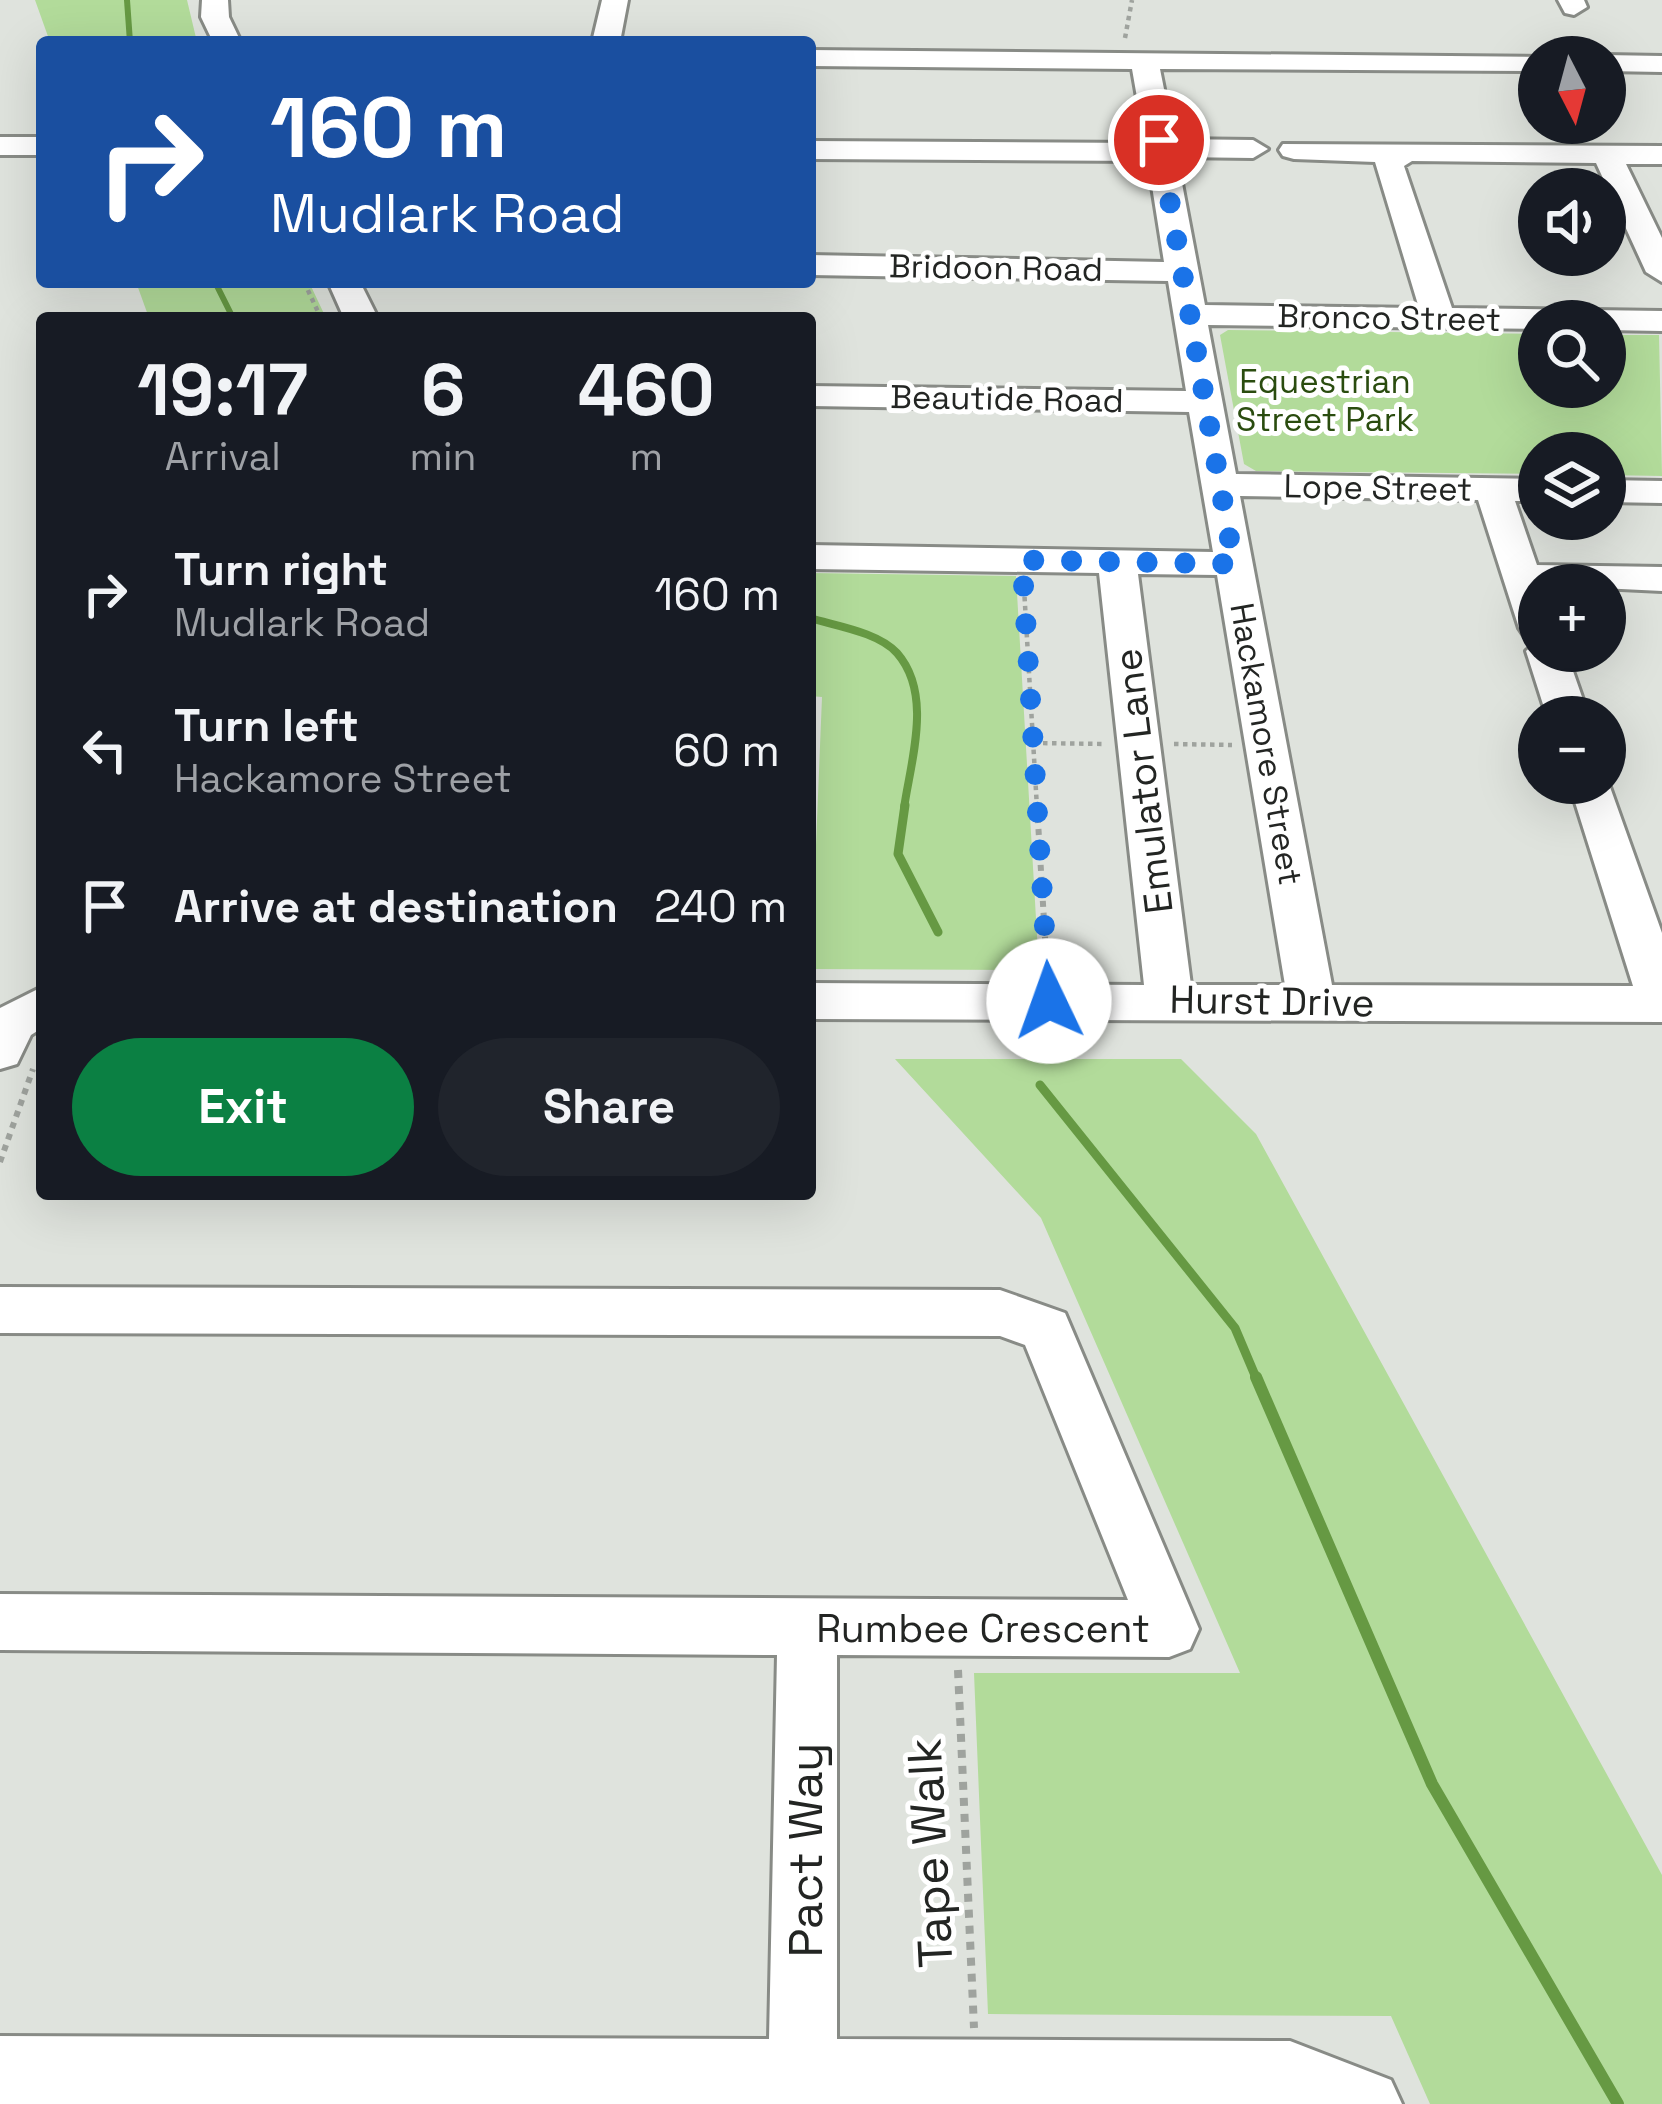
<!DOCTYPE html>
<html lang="en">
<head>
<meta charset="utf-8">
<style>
  :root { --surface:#171b24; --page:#20242c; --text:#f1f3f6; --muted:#9ea1a6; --accent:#0b8043 }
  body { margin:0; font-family:"Space Grotesk",sans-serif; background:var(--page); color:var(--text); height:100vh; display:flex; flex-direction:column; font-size:45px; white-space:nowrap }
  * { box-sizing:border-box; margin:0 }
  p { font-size:39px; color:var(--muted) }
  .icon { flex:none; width:66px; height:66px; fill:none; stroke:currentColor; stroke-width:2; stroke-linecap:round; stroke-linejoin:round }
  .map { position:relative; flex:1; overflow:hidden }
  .side { position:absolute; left:36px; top:312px; width:780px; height:888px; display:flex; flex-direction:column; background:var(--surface); border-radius:12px; box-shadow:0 12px 48px #0002 }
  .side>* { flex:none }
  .hud { position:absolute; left:36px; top:36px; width:780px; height:252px; border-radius:12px; box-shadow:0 12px 48px #0002; background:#1a4fa0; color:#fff; overflow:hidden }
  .needle { width:78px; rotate:174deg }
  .controls { position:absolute; left:1518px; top:36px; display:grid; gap:24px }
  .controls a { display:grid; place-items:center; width:108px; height:108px; border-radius:50%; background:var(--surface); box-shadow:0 12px 48px #0002; font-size:60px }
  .pin { position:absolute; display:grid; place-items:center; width:102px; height:102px; color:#fff; margin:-51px; border:6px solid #fff; border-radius:50%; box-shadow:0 3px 12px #0007 }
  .me { position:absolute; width:132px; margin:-66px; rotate:357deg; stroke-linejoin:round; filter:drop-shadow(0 0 9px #0008) }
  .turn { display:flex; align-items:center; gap:42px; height:252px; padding:0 36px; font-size:54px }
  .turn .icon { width:156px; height:156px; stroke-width:2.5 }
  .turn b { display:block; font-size:84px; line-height:102px }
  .eta { display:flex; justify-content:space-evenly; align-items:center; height:204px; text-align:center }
  .eta b { font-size:72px; font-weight:800; line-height:84px }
  .action { display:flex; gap:24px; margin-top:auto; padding:24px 36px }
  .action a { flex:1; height:138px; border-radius:72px; background:var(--accent); color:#fff; font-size:48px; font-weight:800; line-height:138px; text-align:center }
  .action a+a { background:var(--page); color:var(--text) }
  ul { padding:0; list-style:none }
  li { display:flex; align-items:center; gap:36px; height:156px; padding:0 36px }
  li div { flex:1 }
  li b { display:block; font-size:45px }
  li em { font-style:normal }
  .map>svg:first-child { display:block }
</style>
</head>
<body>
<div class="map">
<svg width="1662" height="2104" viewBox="0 0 1662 2104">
  <rect width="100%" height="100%" fill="#dfe3dd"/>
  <path fill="#b2db9a" d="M35,0h152l10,42h-147z
    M136,282h173l17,36h-177z
    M1228,330l311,4v53h66v-52h54l3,141 -57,-1v-22h-66v21l-283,-3 -12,-7 -24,-129z
    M810,573l206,3 23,394 -228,-1 11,-272 -12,-1z
    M895,1059h286l75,75 406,741v229h-232l-39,-88 -403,-2 -14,-341h266l-199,-455z"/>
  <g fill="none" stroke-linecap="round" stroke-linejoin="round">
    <path stroke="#669943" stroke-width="6" d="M127,0l3,42
      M215,282l18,36"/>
    <path stroke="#669943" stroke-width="8" d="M810,618c26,8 68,14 87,35 36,41 14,107 7,155"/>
    <path stroke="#669943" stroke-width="9" d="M905,805l-7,49 40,78
      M1040,1085l195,243 22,52"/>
    <path stroke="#669943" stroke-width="12" d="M1256,1377l176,407 186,320"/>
    <g stroke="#888b86" stroke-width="6">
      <path id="minor" d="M202,0h26l1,17 12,25h-28l-12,-25z
        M602,0h26l-8,42h-28z
        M1558,0h26l3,7 -13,8 -9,-2z
        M810,50l739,7h-10v14l-379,-2 14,70 79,1 15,9 -15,9 -76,-1 28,148 214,3 -44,-146 -81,-3 -11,-3 -4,-6 4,-6 379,2v18h-36l36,74v44l-16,-10 -50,-109 -184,-2 -8,5 48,142 210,3v20l-57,-1v-9h-66v8l-331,-4 28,149 303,5v22h-24l22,64 125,2v24l-123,-6v66h27l23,66h-42l-21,-66 13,-11 -14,-3 -6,-9 -41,-128 -238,-4 92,489 301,1 -64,-203h36v-10l57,160v89l-852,-3v-36l334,2 -45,-412 -289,-4v-24l403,7 -24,-140 -379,-6v-20l376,5 -18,-110 -358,-6v-20l354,7 -16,-101 -338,-2v-18l335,2 -13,-74 -322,-3zM1138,574l79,1 68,410h-94z
        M1605,55l57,1v16l-57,-1v-14h-10z
        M0,137h42v18h-42z
        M328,282h32l18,36h-34z
        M1605,480l57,1v22l-57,-1z
        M42,987v41l-11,7 -14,29 -17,5v-61z
        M0,1287l1000,3 65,23 134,316 -9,20 -21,8 -332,-2v384l453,2 101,39 11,24h-1402v-68l769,3 8,-384 -777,-5v-56l1128,6 -103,-255 -25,-9 -1000,-3z"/>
    </g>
    <path stroke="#9fa39e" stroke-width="4.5" stroke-dasharray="4.5 4.5" stroke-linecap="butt" d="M1125,38l7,-38
      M304,282l17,36
      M1024,588l13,220
      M1034,743l72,1
      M1174,744l58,1"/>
    <path stroke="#9fa39e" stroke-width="6" stroke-dasharray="6 6" stroke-linecap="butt" d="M1037,805l10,165
      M0,1162l33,-93"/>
    <path stroke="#9fa39e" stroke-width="8" stroke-dasharray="8 8" stroke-linecap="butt" d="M958,1670l16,358"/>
    <use href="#minor" fill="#fff" fill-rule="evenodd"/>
  </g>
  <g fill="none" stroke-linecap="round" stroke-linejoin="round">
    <path stroke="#1a73e8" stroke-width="21" stroke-dasharray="0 37.8" d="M1049,1001l-27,-441 212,4 -75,-424"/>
  </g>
  <g text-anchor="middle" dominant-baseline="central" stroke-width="10" stroke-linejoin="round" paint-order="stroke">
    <g font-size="33" fill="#232523" stroke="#fff">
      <text transform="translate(996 268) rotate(1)">Bridoon Road</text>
      <text transform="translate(1389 318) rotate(1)">Bronco Street</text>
      <text transform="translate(1007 399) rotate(1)">Beautide Road</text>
      <text transform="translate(1378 488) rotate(1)">Lope Street</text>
      <text transform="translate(1266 744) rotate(80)">Hackamore Street</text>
    </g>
    <g font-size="33" fill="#2a4c0f" stroke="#fff">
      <text x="1325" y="382">Equestrian<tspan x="1325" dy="38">Street Park</tspan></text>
    </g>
    <g font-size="39" fill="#232523" stroke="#fff">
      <text transform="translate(1143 781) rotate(-97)">Emulator Lane</text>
      <text transform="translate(1272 1001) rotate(1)">Hurst Drive</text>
      <text x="983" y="1628">Rumbee Crescent</text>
    </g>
    <g font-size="48" fill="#232523" stroke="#fff">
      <text transform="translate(805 1850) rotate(-90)">Pact Way</text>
      <text transform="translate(930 1853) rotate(-93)">Tape Walk</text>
    </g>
  </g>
</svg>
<div class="controls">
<a><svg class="needle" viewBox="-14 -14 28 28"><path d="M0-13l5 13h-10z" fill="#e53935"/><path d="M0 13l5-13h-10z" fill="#9ea1a6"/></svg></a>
<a><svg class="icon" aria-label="sound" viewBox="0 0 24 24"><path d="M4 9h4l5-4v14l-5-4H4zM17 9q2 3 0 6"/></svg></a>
<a><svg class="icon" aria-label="search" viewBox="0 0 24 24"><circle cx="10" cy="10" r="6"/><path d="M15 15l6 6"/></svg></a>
<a><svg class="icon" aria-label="layers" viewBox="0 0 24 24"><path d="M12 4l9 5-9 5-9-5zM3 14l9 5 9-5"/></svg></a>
<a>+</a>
<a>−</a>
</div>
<div class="pin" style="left:1159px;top:140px;background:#d93025"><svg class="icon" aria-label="arrive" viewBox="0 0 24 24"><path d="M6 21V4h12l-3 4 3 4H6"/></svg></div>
<svg class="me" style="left:1049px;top:1001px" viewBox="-20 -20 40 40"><circle r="19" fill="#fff"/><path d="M0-13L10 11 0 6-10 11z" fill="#1a73e8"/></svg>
<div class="hud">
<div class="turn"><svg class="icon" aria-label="right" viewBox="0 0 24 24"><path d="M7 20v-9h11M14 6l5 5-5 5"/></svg><div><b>160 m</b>Mudlark Road</div></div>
</div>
<section class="side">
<div class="eta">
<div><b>19:17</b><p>Arrival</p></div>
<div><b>6</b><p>min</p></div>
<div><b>460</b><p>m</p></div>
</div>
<ul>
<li><svg class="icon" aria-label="right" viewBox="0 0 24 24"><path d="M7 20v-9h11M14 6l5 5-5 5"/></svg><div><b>Turn right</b><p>Mudlark Road</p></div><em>160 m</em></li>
<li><svg class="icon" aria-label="left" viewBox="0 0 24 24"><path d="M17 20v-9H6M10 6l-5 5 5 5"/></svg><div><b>Turn left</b><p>Hackamore Street</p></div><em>60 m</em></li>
<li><svg class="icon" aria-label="arrive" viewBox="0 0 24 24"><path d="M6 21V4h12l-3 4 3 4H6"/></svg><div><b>Arrive at destination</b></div><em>240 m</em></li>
</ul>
<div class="action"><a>Exit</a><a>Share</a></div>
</section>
</div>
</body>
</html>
